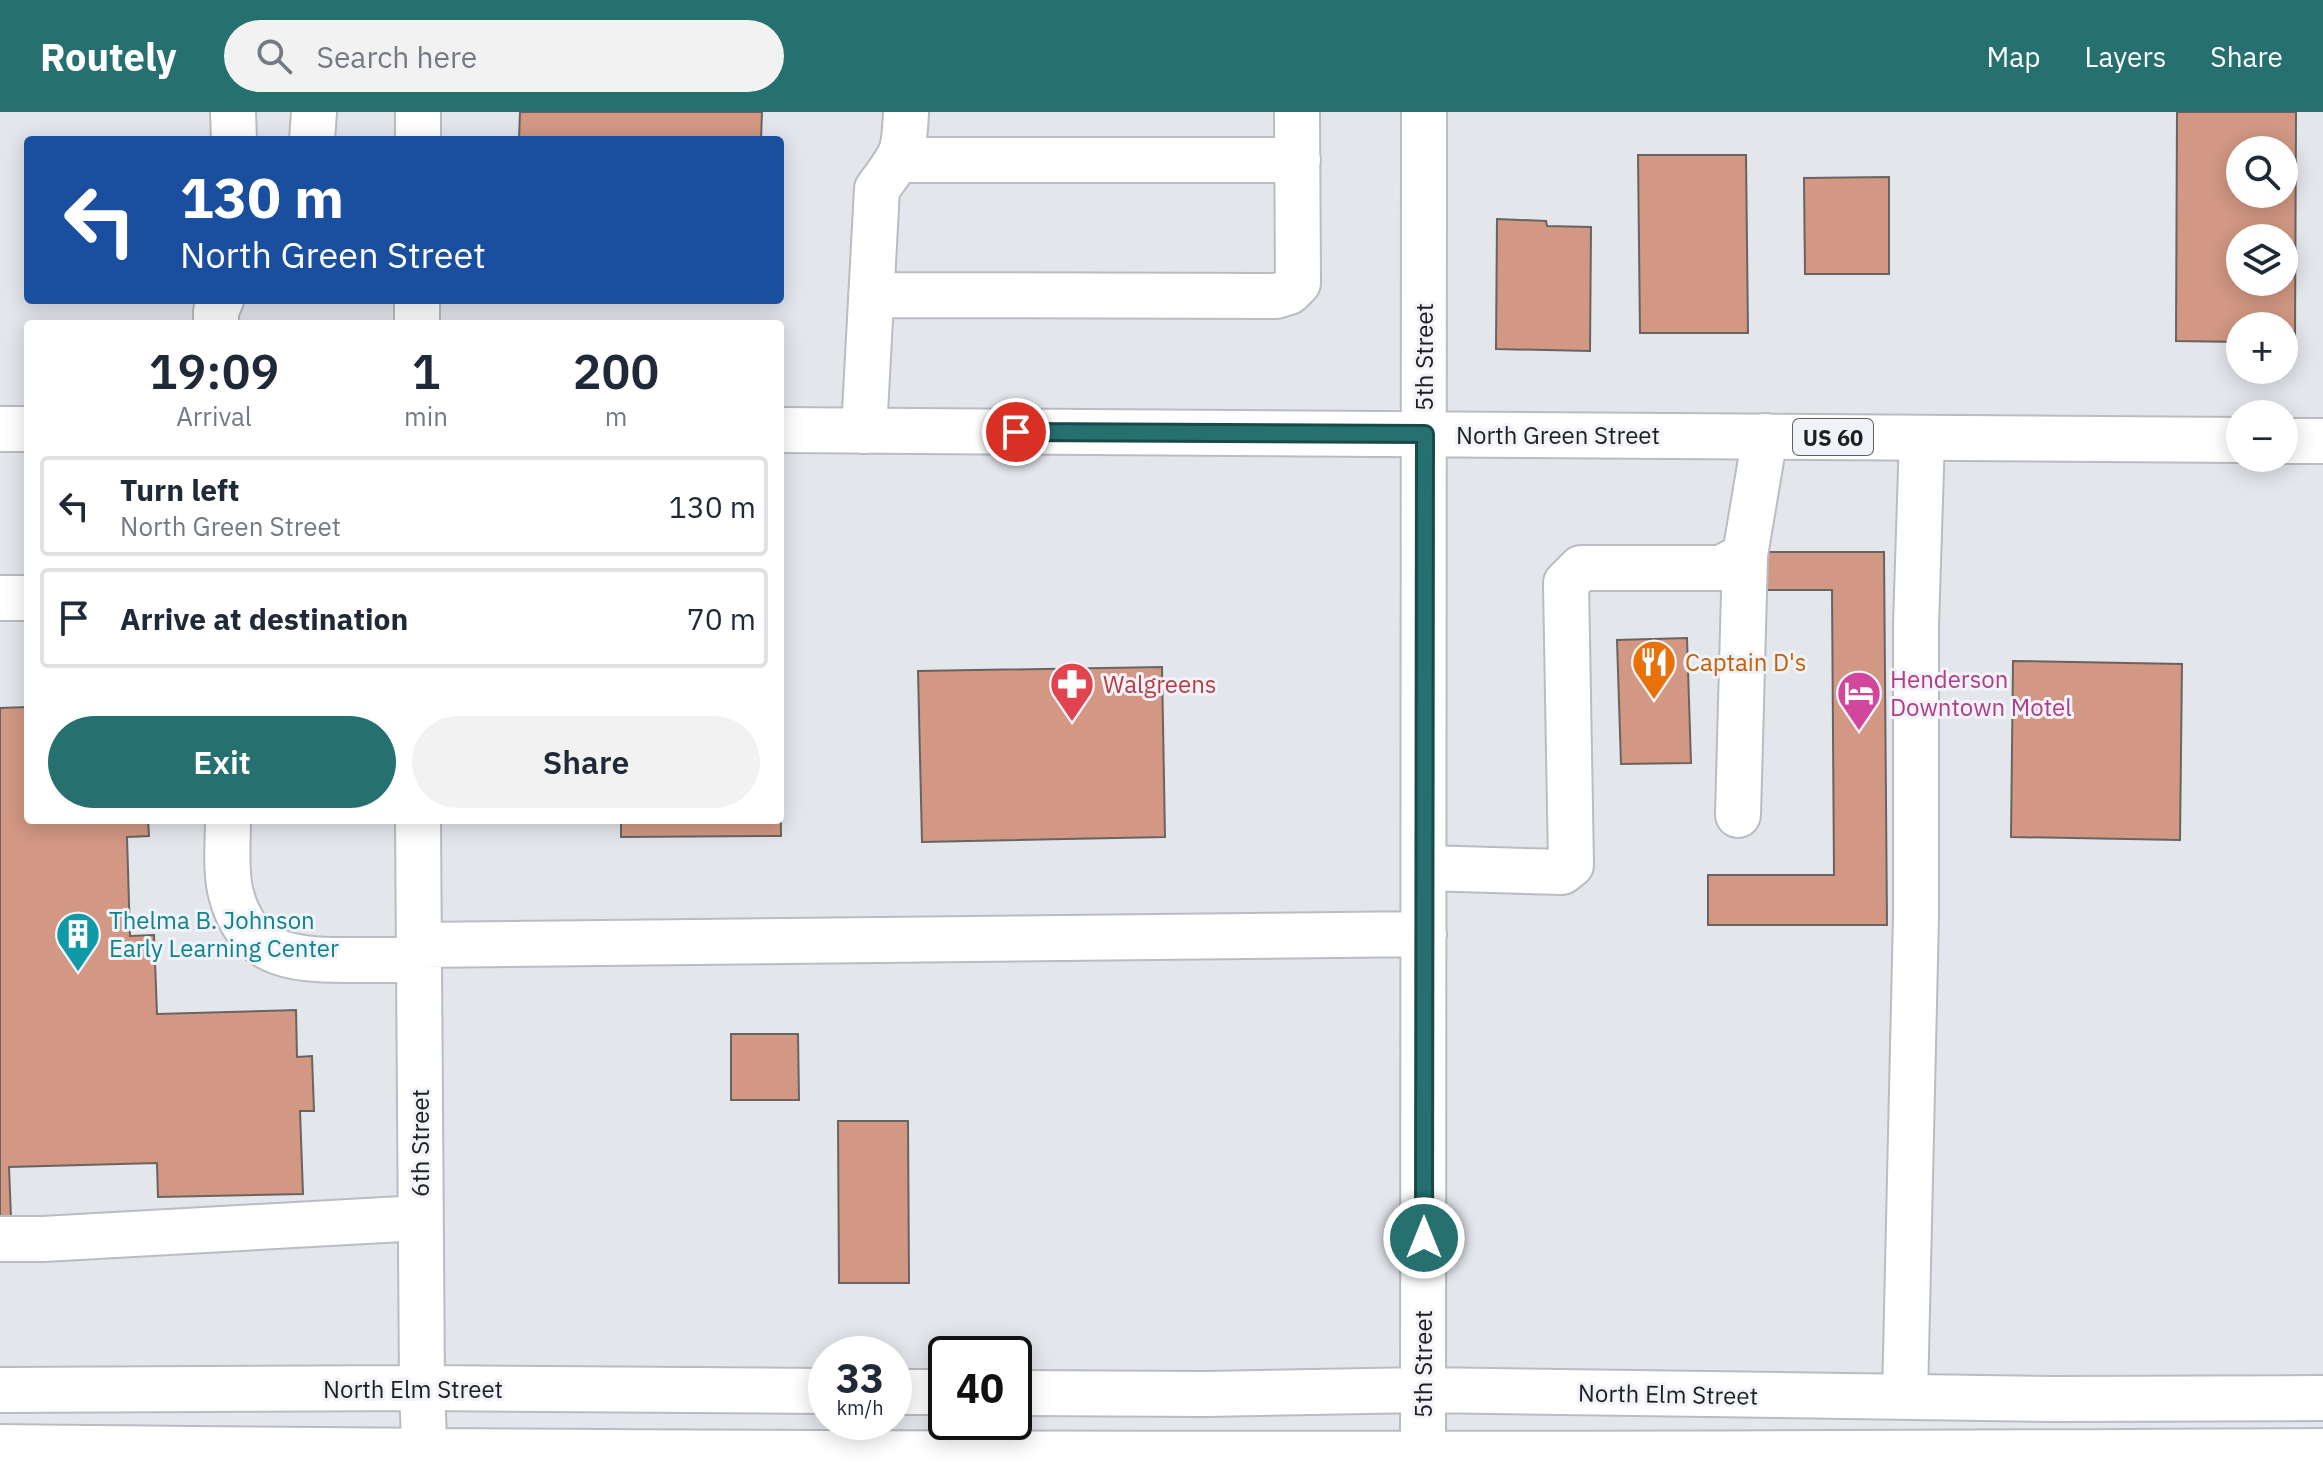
<!DOCTYPE html>
<html lang="en">
<head>
<meta charset="utf-8">
<style>
  :root { --surface:#fff; --page:#f2f2f3; --text:#1f2937; --muted:#747a83; --line:#e0e1e3; --accent:#267170 }
  body { margin:0; font-family:"IBM Plex Sans",sans-serif; background:var(--page); color:var(--text); height:100vh; display:flex; flex-direction:column; font-size:30px; white-space:nowrap }
  * { box-sizing:border-box; margin:0 }
  p { font-size:26px; color:var(--muted) }
  .icon { flex:none; width:44px; height:44px; fill:none; stroke:currentColor; stroke-width:2; stroke-linecap:round; stroke-linejoin:round }
  .map { position:relative; flex:1; overflow:hidden }
  .sheet { position:absolute; left:24px; top:208px; width:760px; height:504px; display:flex; flex-direction:column; background:var(--surface); border-radius:8px; box-shadow:0 4px 20px #0003 }
  .sheet>* { flex:none }
  .top-card { position:absolute; left:24px; top:24px; width:760px; height:168px; border-radius:8px; box-shadow:0 4px 20px #0003; background:#1a4fa0; color:#fff; overflow:hidden }
  .controls { position:absolute; left:2226px; top:24px; display:grid; gap:16px }
  .controls a { display:grid; place-items:center; width:72px; height:72px; border-radius:50%; background:var(--surface); box-shadow:0 4px 20px #0003; font-size:40px }
  .speed { position:absolute; left:808px; top:1224px; display:flex; gap:16px; font-size:40px; font-weight:700; text-align:center }
  .speed>* { display:grid; place-content:center; width:104px; height:104px; border-radius:50%; background:var(--surface); box-shadow:0 4px 20px #0003; line-height:1 }
  .speed small { font-size:20px; font-weight:400 }
  .speed .limit { border:4px solid #111; border-radius:12px; background:#fff; color:#111 }
  .pin { position:absolute; display:grid; place-items:center; width:68px; height:68px; color:#fff; margin:-34px; border:4px solid #fff; border-radius:50%; box-shadow:0 2px 8px #0007 }
  .me { position:absolute; width:88px; margin:-44px; rotate:0deg; stroke-linejoin:round; filter:drop-shadow(0 0 6px #0008) }
  .turn { display:flex; align-items:center; gap:28px; height:168px; padding:0 24px; font-size:36px }
  .turn .icon { width:104px; height:104px; stroke-width:2.5 }
  .turn b { display:block; font-size:56px; line-height:68px }
  .eta { display:flex; justify-content:space-evenly; align-items:center; height:136px; text-align:center }
  .eta b { font-size:48px; font-weight:600; line-height:56px }
  .primary-button { display:flex; gap:16px; margin-top:auto; padding:16px 24px }
  .primary-button a { flex:1; height:92px; border-radius:48px; background:var(--accent); color:#fff; font-size:32px; font-weight:600; line-height:92px; text-align:center }
  .primary-button a+a { background:var(--page); color:var(--text) }
  ul { padding:0; list-style:none }
  li { display:flex; align-items:center; gap:24px; height:100px; margin:0 16px 12px; padding:0 8px; border:4px solid var(--line); border-radius:8px }
  li div { flex:1 }
  li b { display:block; font-size:30px }
  li em { font-style:normal }
  header { display:flex; align-items:center; gap:48px; box-sizing:border-box; height:112px; padding:0 40px; background:var(--accent); color:#fff }
  header strong { font-size:38px }
  nav { display:flex; gap:44px; margin-inline-start:auto; font-size:28px }
  .search { width:560px; height:72px; background:var(--page); display:flex; align-items:center; gap:20px; box-sizing:border-box; padding:0 28px; border-radius:44px; color:var(--muted); font-size:30px }
  .map>svg:first-child { display:block }
</style>
</head>
<body>
<header>
<strong>Routely</strong>
<div class="search"><svg class="icon" aria-label="search" viewBox="0 0 24 24"><circle cx="10" cy="10" r="6"/><path d="M15 15l6 6"/></svg>Search here</div>
<nav><a>Map</a><a>Layers</a><a>Share</a></nav>
</header>
<div class="map">
<svg width="2323" height="1353" viewBox="0 0 2323 1353">
  <rect width="100%" height="100%" fill="#e3e6eb"/>
  <path fill="#d29883" stroke="#696361" stroke-width="2" fill-rule="evenodd" d="M520,0h242l-1,28h-242z
    M2177,0h119l-1,231 -11,-1v-16h-44v16l-64,-1zM2240,38h44v44h-44zM2240,126h44v44h-44z
    M1638,43h108l2,178h-108z
    M1889,65v97h-84l-1,-96z
    M1497,107l49,2 1,5 44,1 -1,124 -94,-2z
    M1763,440h121l3,373h-179v-50h126l-2,-285h-69z
    M1687,526l4,125 -70,1 -4,-124z
    M2013,549l169,3 -2,176 -169,-3z
    M1162,555l3,170 -243,5 -4,-171z
    M28,595v113h120l1,16 -22,1 3,99 24,-1 3,79 139,-4 1,47 15,-1 2,55h-14l3,83 -145,3 -1,-34 -148,4 2,51h-11v-510z
    M780,633l1,91 -160,1v-17h159z
    M731,922h67l1,66h-68z
    M838,1009h70l1,162h-70z"/>
  <g fill="none" stroke-linecap="round" stroke-linejoin="round">
    <g stroke="#b9bcc0" stroke-width="48">
      <path id="minor" d="M233,0l1,28
        M312,28l2,-28
        M418,28v-28
        M899,48h399
        M871,183l405,1 13,-4 9,-9 -1,-171
        M216,212v-13l5,-11
        M417,212v-24
        M864,319l13,-242c25,-35 27,-32 29,-77
        M0,486h28
        M1738,703l7,-260
        M228,708c0,23 -3,52 3,74 16,61 59,66 114,66 25,0 50,0 74,0
        M418,708l4,568 3,77
        M1424,756l138,4 9,-7 -5,-282 15,-15h140l24,-13 20,-119
        M419,833l1005,-11
        M0,1127h43l377,-21
        M0,1278l422,-2 404,3
        M894,1280h52
        M1014,1281l192,1 217,-4 629,9 271,-1
        M1905,1285l11,-482v-290l6,-187
        M0,1335c774,9 1549,8 2323,4
        M1423,1353l1,-1353"/>
    </g>
    <g stroke="#b9bcc0" stroke-width="48">
      <path id="major" d="M0,317h28
        M780,318l1460,10
        M2284,329h39"/>
    </g>
    <use href="#minor" stroke="#fff" stroke-width="44"/>
    <use href="#major" stroke="#fff" stroke-width="44"/>
  </g>
  <g fill="none" stroke-linecap="round" stroke-linejoin="round">
    <g stroke="#194949" stroke-width="20">
      <path id="route" d="M1016,320l409,2 -1,804"/>
    </g>
    <use href="#route" stroke="#267170" stroke-width="14"/>
  </g>
  <defs>
    <g id="restaurant-pin" transform="scale(2.3)"><path d="M0 17L-7.5 6A9.5 9.5 0 1 1 7.5 6Z" fill="#e8710a" stroke="#f1f3f9"/><path d="M-5-6h1v4h1v-4h1v4h1v-4h1v5L-1.5 .5V6h-2V.5L-5-1ZM5-6V6H3V1.5H1.5Q1.5-4 5-6Z" fill="#fff"/></g>
    <g id="pharmacy-pin" transform="scale(2.3)"><path d="M0 17L-7.5 6A9.5 9.5 0 1 1 7.5 6Z" fill="#e0444e" stroke="#f1f3f9"/><path d="M-2-6h4v4h4v4h-4v4h-4v-4h-4v-4h4Z" fill="#fff"/></g>
    <g id="hotel-pin" transform="scale(2.3)"><path d="M0 17L-7.5 6A9.5 9.5 0 1 1 7.5 6Z" fill="#d1479c" stroke="#f1f3f9"/><path d="M-6-4.5h1.5V1H6V5H4.5V3h-9V5H-6ZM-4 0a1.8 1.8 0 1 1 3.6 0ZM.5 0V-2.5h3Q6-2.5 6 0Z" fill="#fff"/></g>
    <g id="building-pin" transform="scale(2.3)"><path d="M0 17L-7.5 6A9.5 9.5 0 1 1 7.5 6Z" fill="#0f9aa8" stroke="#f1f3f9"/><path d="M-4-6H4V6H1V3H-1V6H-4ZM-2.5-4.3h1.7v1.8h-1.7ZM.8-4.3h1.7v1.8H.8ZM-2.5-1h1.7V.8h-1.7ZM.8-1h1.7V.8H.8Z" fill="#fff"/></g>
  </defs>
  <g fill-rule="evenodd">
    <use href="#restaurant-pin" x="1654" y="550"/>
    <use href="#pharmacy-pin" x="1072" y="572"/>
    <use href="#hotel-pin" x="1859" y="581"/>
    <use href="#building-pin" x="78" y="822"/>
  </g>
  <g text-anchor="middle" dominant-baseline="central" stroke-width="6" stroke-linejoin="round" paint-order="stroke">
    <rect fill="#f1f3f9" stroke="#5d5f62" stroke-width="2" x="1793" y="307" width="80" height="36" rx="6"/>
    <g font-size="22" font-weight="bold" fill="#1e1f21">
      <text x="1833" y="325">US 60</text>
    </g>
    <g font-size="24" fill="#1e1f21" stroke="#f1f3f9">
      <text transform="translate(1424 245) rotate(-90)">5th Street</text>
      <text x="1558" y="323">North Green Street</text>
      <text transform="translate(420 1031) rotate(-90)">6th Street</text>
      <text transform="translate(1423 1252) rotate(-90)">5th Street</text>
      <text x="413" y="1277">North Elm Street</text>
      <text transform="translate(1668 1282) rotate(1)">North Elm Street</text>
    </g>
    <g font-size="24" fill="#c56008" stroke="#f1f3f9" text-anchor="start">
      <text x="1685" y="550">Captain D's</text>
    </g>
    <g font-size="24" fill="#b23c85" stroke="#f1f3f9" text-anchor="start">
      <text x="1890" y="567">Henderson<tspan x="1890" dy="28">Downtown Motel</tspan></text>
    </g>
    <g font-size="24" fill="#be3a42" stroke="#f1f3f9" text-anchor="start">
      <text x="1103" y="572">Walgreens</text>
    </g>
    <g font-size="24" fill="#0d838f" stroke="#f1f3f9" text-anchor="start">
      <text x="109" y="808">Thelma B. Johnson<tspan x="109" dy="28">Early Learning Center</tspan></text>
    </g>
  </g>
</svg>
<div class="controls">
<a><svg class="icon" aria-label="search" viewBox="0 0 24 24"><circle cx="10" cy="10" r="6"/><path d="M15 15l6 6"/></svg></a>
<a><svg class="icon" aria-label="layers" viewBox="0 0 24 24"><path d="M12 4l9 5-9 5-9-5zM3 14l9 5 9-5"/></svg></a>
<a>+</a>
<a>−</a>
</div>
<div class="speed"><div>33<small>km/h</small></div><div class="limit">40</div></div>
<div class="pin" style="left:1016px;top:320px;background:#d93025"><svg class="icon" aria-label="arrive" viewBox="0 0 24 24"><path d="M6 21V4h12l-3 4 3 4H6"/></svg></div>
<svg class="me" style="left:1424px;top:1126px" viewBox="-20 -20 40 40"><circle r="17" fill="#267170" stroke="#fff" stroke-width="3"/><path d="M0-11L8 9 0 5-8 9z" fill="#fff"/></svg>
<div class="top-card">
<div class="turn"><svg class="icon" aria-label="left" viewBox="0 0 24 24"><path d="M17 20v-9H6M10 6l-5 5 5 5"/></svg><div><b>130 m</b>North Green Street</div></div>
</div>
<section class="sheet">
<div class="eta">
<div><b>19:09</b><p>Arrival</p></div>
<div><b>1</b><p>min</p></div>
<div><b>200</b><p>m</p></div>
</div>
<ul>
<li><svg class="icon" aria-label="left" viewBox="0 0 24 24"><path d="M17 20v-9H6M10 6l-5 5 5 5"/></svg><div><b>Turn left</b><p>North Green Street</p></div><em>130 m</em></li>
<li><svg class="icon" aria-label="arrive" viewBox="0 0 24 24"><path d="M6 21V4h12l-3 4 3 4H6"/></svg><div><b>Arrive at destination</b></div><em>70 m</em></li>
</ul>
<div class="primary-button"><a>Exit</a><a>Share</a></div>
</section>
</div>
</body>
</html>
